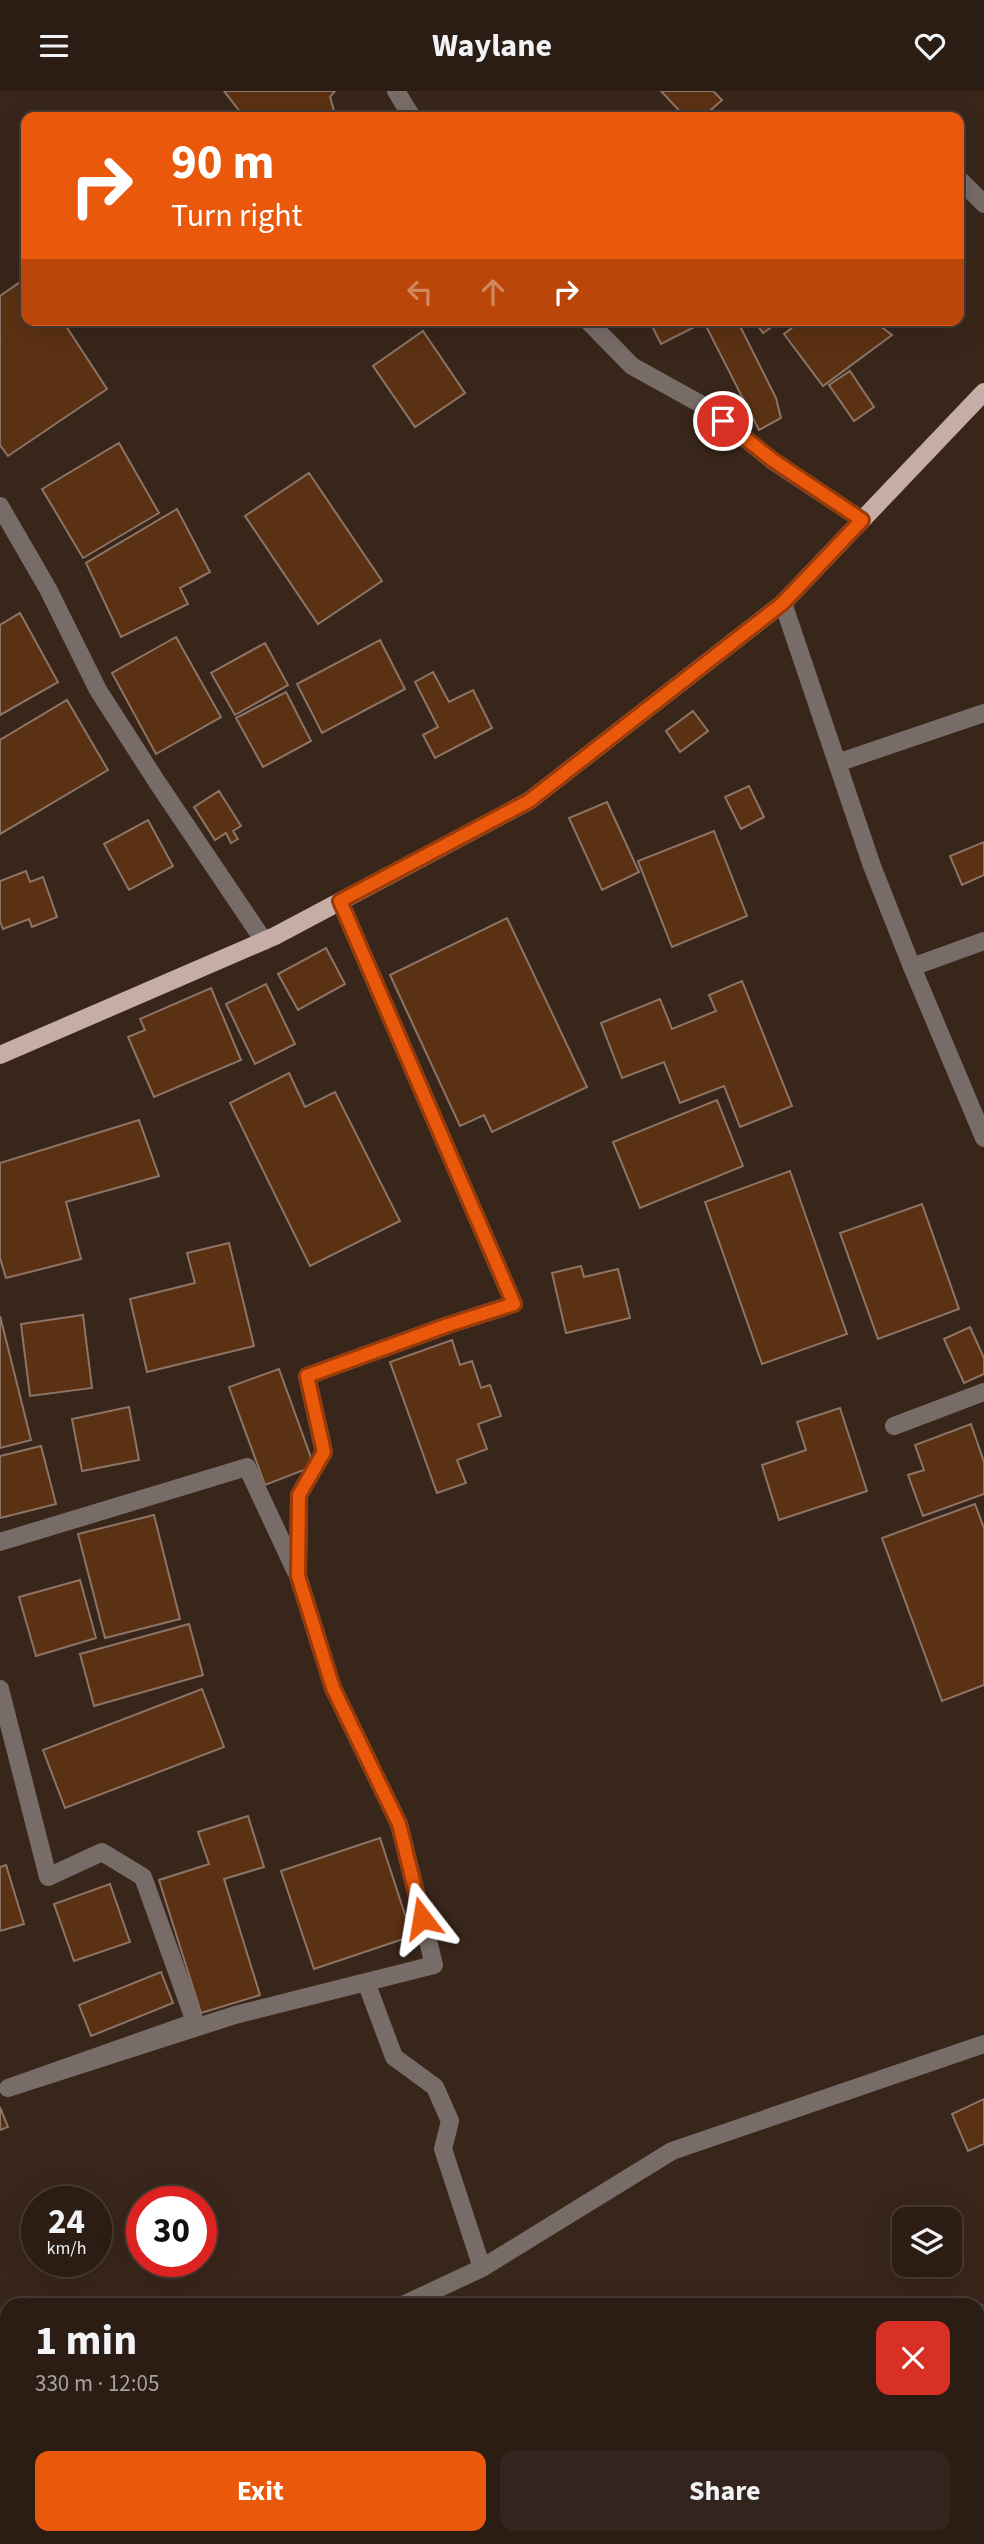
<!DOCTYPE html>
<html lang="en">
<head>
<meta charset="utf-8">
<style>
  :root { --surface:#2b1c14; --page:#33251d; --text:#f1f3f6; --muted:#a6a1a0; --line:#473a34; --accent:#ea580c }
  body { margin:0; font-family:"Source Sans 3",sans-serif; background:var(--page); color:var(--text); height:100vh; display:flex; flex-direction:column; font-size:26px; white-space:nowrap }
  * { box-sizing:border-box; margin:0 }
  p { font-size:23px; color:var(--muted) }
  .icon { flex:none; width:38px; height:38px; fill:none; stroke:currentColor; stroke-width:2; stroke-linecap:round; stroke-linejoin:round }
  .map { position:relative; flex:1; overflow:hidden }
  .panel { position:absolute; left:0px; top:2207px; width:985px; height:247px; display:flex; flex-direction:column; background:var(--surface); border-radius:21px 21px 0 0; box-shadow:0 7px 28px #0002,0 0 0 2px var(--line) }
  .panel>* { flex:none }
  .banner { position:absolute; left:21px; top:21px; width:943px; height:214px; border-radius:14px; box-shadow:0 7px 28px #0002,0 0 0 2px var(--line); background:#ea580c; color:#fff; overflow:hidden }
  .tools { position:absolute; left:892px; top:2116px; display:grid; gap:14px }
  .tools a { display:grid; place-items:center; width:70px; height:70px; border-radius:14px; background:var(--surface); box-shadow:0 7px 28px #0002,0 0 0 2px var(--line); font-size:35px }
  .speed { position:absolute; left:21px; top:2095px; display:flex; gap:14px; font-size:35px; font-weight:700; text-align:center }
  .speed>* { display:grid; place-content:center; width:91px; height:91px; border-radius:50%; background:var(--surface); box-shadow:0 7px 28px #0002,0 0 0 2px var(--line); line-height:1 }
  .speed small { font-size:18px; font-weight:400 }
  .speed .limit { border:10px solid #d22; background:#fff; color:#111 }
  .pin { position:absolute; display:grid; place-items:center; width:60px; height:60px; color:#fff; margin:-30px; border:4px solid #fff; border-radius:50%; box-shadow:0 2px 7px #0007 }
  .me { position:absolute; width:77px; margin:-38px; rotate:346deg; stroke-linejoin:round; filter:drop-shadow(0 0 5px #0008) }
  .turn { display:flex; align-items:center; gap:24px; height:147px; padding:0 35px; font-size:32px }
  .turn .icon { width:91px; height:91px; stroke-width:2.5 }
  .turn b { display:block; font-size:49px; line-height:60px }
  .lanes { display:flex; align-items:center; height:66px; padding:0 35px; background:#0003; justify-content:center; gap:35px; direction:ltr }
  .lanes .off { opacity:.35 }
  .round { display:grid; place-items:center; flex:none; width:74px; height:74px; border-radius:14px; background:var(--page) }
  .summary { display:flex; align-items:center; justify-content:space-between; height:119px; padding:0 35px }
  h1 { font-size:42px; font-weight:700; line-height:52px }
  .cta { display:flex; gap:14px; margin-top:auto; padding:14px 35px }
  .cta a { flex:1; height:80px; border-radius:14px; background:var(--accent); color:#fff; font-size:28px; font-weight:700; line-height:80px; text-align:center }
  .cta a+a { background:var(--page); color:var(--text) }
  header { display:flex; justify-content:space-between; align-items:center; height:91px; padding:0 35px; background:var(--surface); font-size:32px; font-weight:700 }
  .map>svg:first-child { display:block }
</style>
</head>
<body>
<header><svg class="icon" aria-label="menu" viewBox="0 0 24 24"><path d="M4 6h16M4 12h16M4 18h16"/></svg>Waylane<svg class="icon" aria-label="heart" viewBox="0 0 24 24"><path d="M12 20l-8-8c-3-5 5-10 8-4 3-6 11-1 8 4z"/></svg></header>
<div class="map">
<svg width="984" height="2453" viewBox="0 0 984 2453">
  <rect width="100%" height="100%" fill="#39261a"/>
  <path fill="#5b3113" stroke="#8c7466" stroke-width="2" d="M224,0h111l-5,6 5,17 -4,3h-87z
    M661,0h52l9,9 -19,17h-18z
    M26,187v42h36l45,69 -99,67 -8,-11v-149z
    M649,229h88l39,78 5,20 -22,12 -55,-108 -43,22z
    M754,229h27l-18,13z
    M802,229h91l-10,8 9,7 -69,51 -39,-52z
    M423,240l42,62 -50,34 -42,-61z
    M850,280l24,36 -20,14 -25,-36z
    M119,352l40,70 -76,45 -41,-69z
    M309,382l73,108 -64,43 -73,-108z
    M177,418l33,63 -30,16 8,16 -67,33 -35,-74z
    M20,522l38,69 -58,33v-90z
    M176,546l45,80 -65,37 -44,-81z
    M380,549l25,49 -83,44 -25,-49z
    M265,552l23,42 -53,30 -24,-42z
    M433,581l16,30 24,-12 19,38 -57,30 -12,-23 15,-8 -23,-45z
    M286,601l25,49 -48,26 -27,-49z
    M67,609l41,70 -108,64v-94z
    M693,620l15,20 -28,21 -14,-21z
    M749,695l15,31 -23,12 -16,-32z
    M219,700l22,35 -8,5 5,8 -7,4 -5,-10 -11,7 -21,-33z
    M607,711l32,70 -37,18 -33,-72z
    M148,729l25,46 -44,24 -25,-46z
    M714,740l33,85 -75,31 -34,-86z
    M984,751v33l-22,10 -12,-29z
    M26,780l4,11 13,-5 14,40 -25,10 -3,-8 -26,10 -3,-8v-40z
    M507,827l80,169 -95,45 -8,-17 -24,11 -70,-151z
    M326,857l19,36 -47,26 -20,-36z
    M742,890l50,125 -52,21 -16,-41 -44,17 -16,-41 -42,16 -21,-55 59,-24 12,30 44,-18 -7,-16z
    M266,893l29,60 -40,20 -29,-60z
    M211,897l30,72 -87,37 -26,-60 17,-7 -5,-11z
    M289,982l16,34 30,-15 65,129 -90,45 -80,-163z
    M717,1009l26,66 -103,42 -27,-66z
    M139,1029l20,56 -93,26 15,57 -75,19 -6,-20v-95z
    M790,1080l57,163 -85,30 -57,-162z
    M922,1113l37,105 -81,30 -38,-106z
    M229,1152l25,103 -107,26 -17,-73 65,-16 -8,-30z
    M581,1175l3,11 34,-8 12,49 -64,15 -14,-60z
    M83,1224l9,73 -62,8 -9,-72z
    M0,1225l31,124 -31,8z
    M970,1236l14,31v16l-20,9 -20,-44z
    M452,1249l8,25 12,-4 9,27 9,-3 11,31 -23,8 9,25 -30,11 9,23 -29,10 -47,-131z
    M279,1278l35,97 -49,19 -36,-98z
    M129,1316l10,53 -57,11 -10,-52z
    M840,1317l27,83 -88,29 -17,-55 44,-15 -9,-28z
    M971,1333l13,38v32l-61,22 -15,-41 16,-5 -9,-25z
    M41,1355l15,58 -56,14v-62z
    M975,1413l9,24v157l-42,16 -60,-163z
    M154,1424l26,104 -75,19 -27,-104z
    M80,1489l16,58 -60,18 -17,-59z
    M189,1533l14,51 -109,31 -14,-52z
    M202,1598l22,58 -159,61 -22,-58z
    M248,1725l16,51 -40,12 36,116 -59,18 -42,-133 50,-16 -11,-32z
    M380,1747l32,98 -98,33 -33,-98z
    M6,1774l18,59 -24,7v-64z
    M110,1793l20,58 -56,19 -20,-57z
    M161,1881l12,31 -82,33 -12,-31z
    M984,2008v45l-16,7 -16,-37z
    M0,2016l8,20 -8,3z
    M980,2258l4,8v40l-6,3z"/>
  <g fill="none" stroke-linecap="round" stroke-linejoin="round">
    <path stroke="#8a796f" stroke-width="4.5" stroke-dasharray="5 3.5" stroke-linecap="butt" d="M978,2216l6,-1"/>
    <path stroke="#786c69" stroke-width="18" d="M396,0l16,26
      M959,88l25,25
      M587,229l45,46 74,41 67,54 89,59
      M0,415l48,83 50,101 59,92 107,159
      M783,512l89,263 40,101 72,171
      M837,672l147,-50
      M340,810l174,403 -66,21 -141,51 17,76 -25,43 -1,81 35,112 66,136 35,141 -199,50 131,-33 28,75 41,30 15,34 -7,28 39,119
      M912,876l72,-26
      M894,1335l90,-34
      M0,1451l247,-75 49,105
      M0,1598l48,188 54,-25 41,25 52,145 -187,66 227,-73
      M403,2214l79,-37 190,-117 312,-107
      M107,2446v7"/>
    <path stroke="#c6ada6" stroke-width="18" d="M0,964l275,-119 254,-135 254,-198 201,-211"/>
  </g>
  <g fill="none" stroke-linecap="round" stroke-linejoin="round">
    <g stroke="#983908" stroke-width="18">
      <path id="route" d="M422,1827l-23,-94 -66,-136 -35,-112 1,-81 25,-43 -17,-76 141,-51 66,-21 -174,-403 189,-100 254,-198 79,-83 -88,-59 -51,-40"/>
    </g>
    <use href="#route" stroke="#ea580c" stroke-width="12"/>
  </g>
</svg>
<div class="tools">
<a><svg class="icon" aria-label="layers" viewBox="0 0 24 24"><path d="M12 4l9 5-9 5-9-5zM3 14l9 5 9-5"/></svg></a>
</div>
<div class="speed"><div>24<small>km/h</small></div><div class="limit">30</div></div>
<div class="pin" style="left:723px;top:330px;background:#d93025"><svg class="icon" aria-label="arrive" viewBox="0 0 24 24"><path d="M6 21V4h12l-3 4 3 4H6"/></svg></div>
<svg class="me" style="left:422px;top:1827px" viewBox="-20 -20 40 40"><path d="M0-17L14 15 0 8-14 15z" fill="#ea580c" stroke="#fff" stroke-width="4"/></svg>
<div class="banner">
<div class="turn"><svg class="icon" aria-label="right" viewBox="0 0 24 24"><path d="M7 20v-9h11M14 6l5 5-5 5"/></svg><div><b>90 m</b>Turn right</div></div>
<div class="lanes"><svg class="icon off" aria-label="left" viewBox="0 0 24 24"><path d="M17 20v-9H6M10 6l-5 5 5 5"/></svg><svg class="icon off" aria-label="ahead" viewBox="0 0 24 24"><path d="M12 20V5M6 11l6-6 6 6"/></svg><svg class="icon" aria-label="right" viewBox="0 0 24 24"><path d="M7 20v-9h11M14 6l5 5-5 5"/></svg></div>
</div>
<section class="panel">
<div class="summary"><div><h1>1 min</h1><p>330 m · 12:05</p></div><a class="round" style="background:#d93025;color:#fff"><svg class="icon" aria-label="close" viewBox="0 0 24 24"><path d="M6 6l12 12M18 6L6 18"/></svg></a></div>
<div class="cta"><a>Exit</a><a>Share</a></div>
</section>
</div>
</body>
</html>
